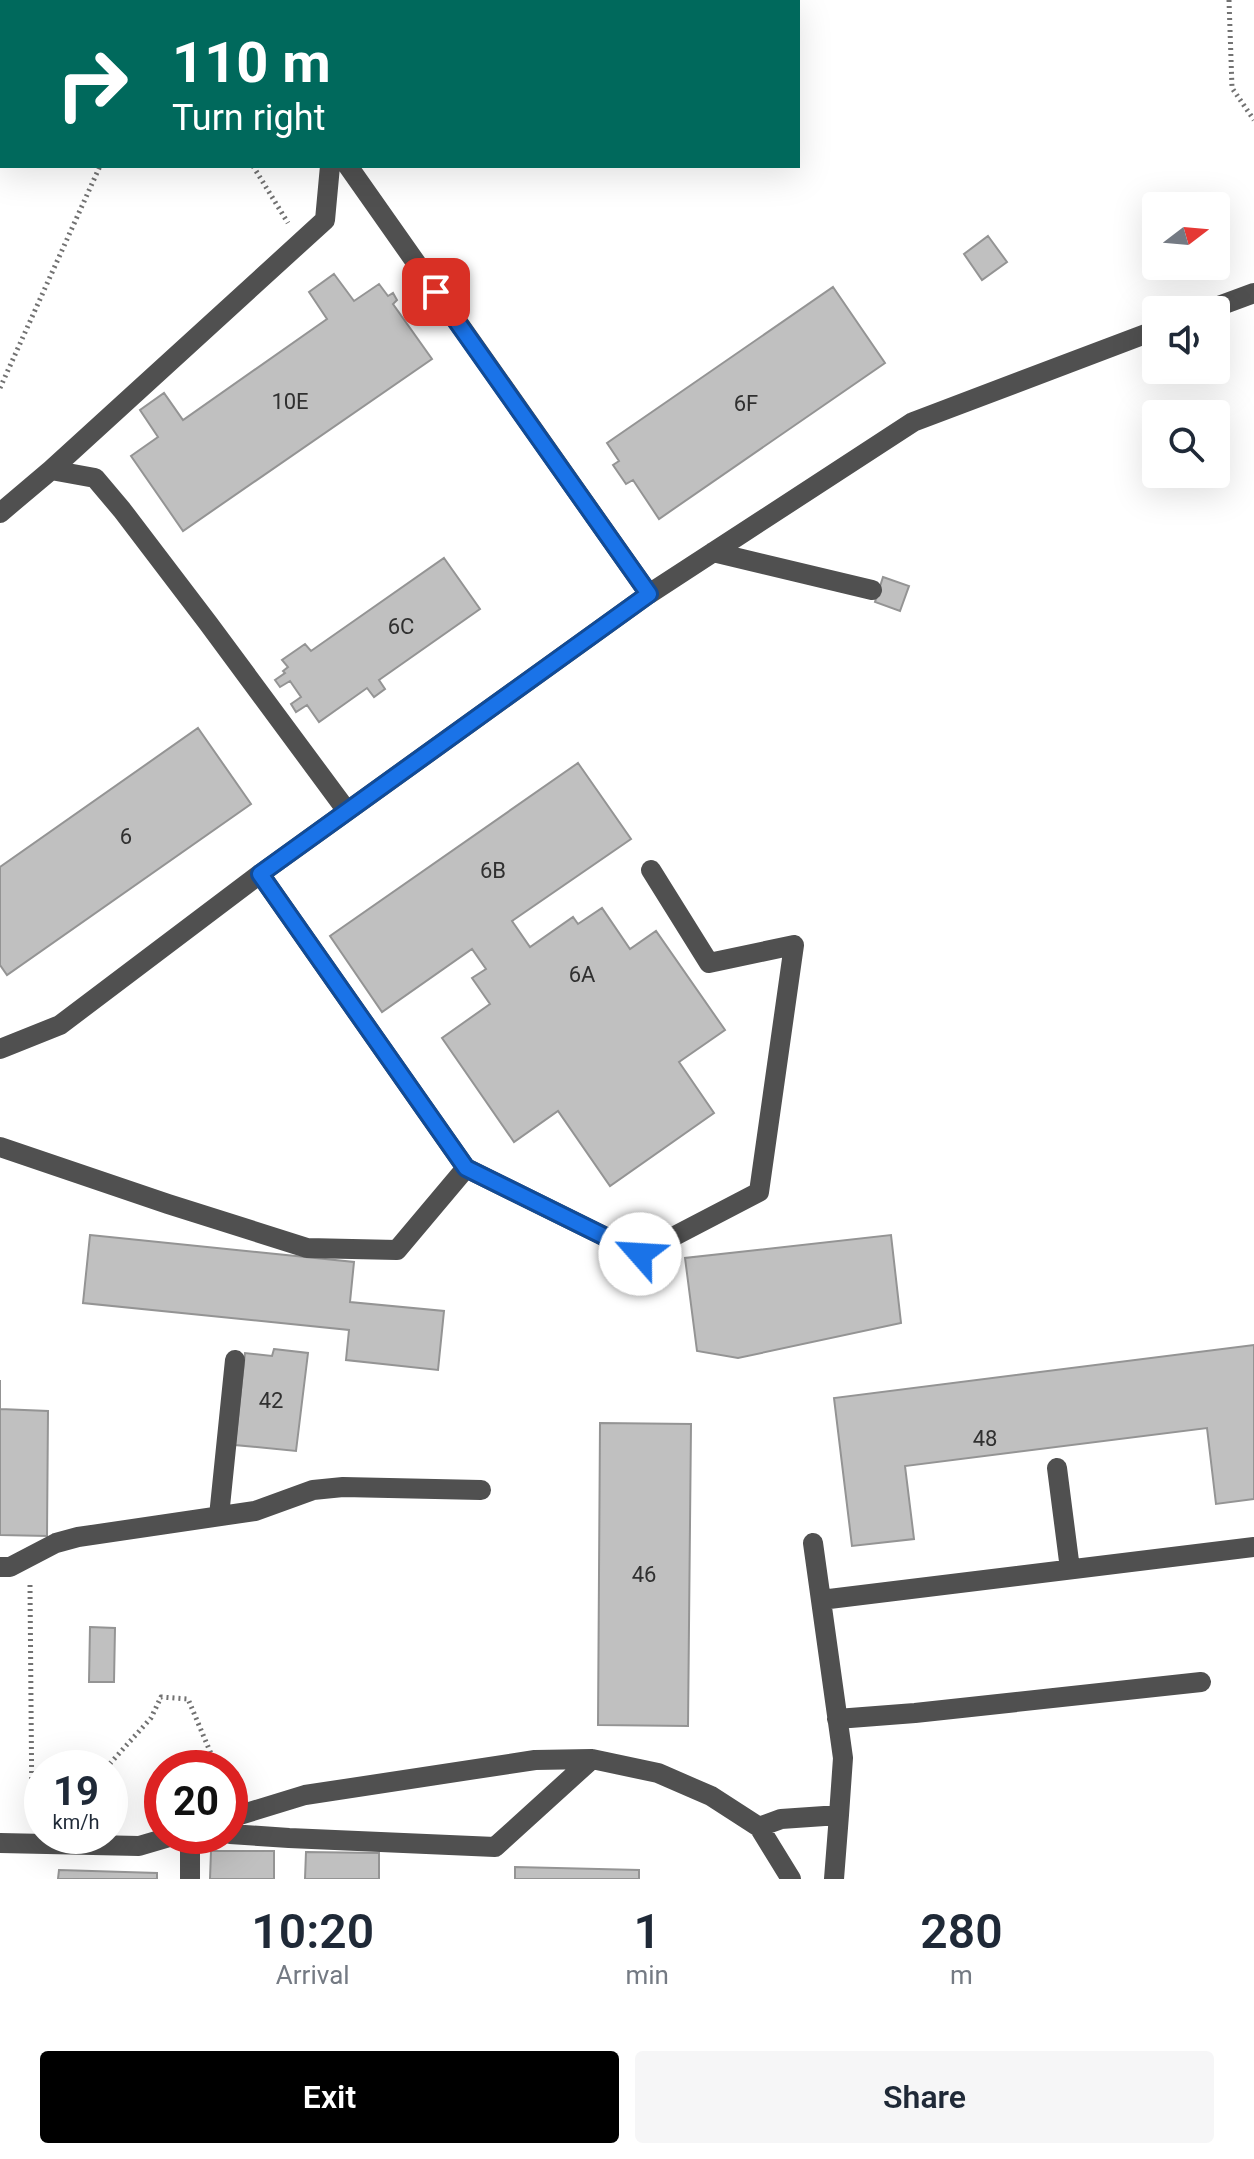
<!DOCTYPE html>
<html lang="en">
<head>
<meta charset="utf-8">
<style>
  :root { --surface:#fff; --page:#f6f6f7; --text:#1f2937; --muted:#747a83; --accent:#000 }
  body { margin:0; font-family:Roboto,sans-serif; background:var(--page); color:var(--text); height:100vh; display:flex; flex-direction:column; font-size:30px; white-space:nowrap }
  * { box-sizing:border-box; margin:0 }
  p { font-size:26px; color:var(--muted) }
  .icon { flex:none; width:44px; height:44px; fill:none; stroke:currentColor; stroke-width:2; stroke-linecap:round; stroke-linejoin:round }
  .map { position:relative; height:1879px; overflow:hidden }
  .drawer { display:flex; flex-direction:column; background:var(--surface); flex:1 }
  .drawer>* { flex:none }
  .top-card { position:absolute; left:0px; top:0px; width:800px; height:168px; box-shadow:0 8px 32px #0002; background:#00695c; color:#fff; overflow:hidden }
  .needle { width:52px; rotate:74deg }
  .tools { position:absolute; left:1142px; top:192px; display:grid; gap:16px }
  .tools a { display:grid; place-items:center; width:88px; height:88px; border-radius:8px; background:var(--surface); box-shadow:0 8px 32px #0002; font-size:40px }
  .speed { position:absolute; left:24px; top:1750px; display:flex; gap:16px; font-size:40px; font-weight:700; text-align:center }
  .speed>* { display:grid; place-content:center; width:104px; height:104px; border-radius:50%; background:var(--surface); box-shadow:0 8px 32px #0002; line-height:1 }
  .speed small { font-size:20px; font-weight:400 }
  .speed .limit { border:12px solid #d22; background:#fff; color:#111 }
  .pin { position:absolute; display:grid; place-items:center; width:68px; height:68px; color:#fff; margin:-34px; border-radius:16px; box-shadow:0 4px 12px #0006 }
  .me { position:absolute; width:88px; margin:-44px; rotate:296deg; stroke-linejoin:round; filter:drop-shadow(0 0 6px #0008) }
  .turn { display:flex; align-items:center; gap:28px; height:168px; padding:0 40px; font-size:36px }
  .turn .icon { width:104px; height:104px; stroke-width:2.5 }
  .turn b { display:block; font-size:56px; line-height:68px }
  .eta { display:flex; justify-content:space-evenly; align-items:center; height:136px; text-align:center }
  .eta b { font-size:48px; font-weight:600; line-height:56px }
  .cta { display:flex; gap:16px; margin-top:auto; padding:16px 40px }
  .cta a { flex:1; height:92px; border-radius:8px; background:var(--accent); color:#fff; font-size:32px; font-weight:600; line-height:92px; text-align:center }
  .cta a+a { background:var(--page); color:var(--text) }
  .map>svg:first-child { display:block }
</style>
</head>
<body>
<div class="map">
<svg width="1254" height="1879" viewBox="0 0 1254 1879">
  <rect width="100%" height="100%" fill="#fff"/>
  <path fill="#d7d7d7" d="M563,0h127l-3,2h-122z"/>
  <path fill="#c0c0c0" stroke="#949494" stroke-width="2" d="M988,236l19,26 -25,18 -18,-26z
    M334,274l20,27 25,-17 9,12 5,-3 4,7 -4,4 39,55 -249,172 -52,-75 27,-19 -18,-27 24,-17 19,27 144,-101 -18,-27z
    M833,287l52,76 -226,156 -26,-39 -7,4 -13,-19 6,-4 -12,-18z
    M444,558l36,51 -101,71 6,9 -11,8 -7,-9 -48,34 -12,-17 -11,7 -5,-8 10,-7 -11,-16 -10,6 -5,-7 10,-7 -2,-2 5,-4 -6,-7 23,-16 6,7z
    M883,577l26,9 -9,25 -25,-9z
    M198,728l53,76 -244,171 -7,-10v-98z
    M578,763l53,76 -119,82 18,26 43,-30 5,7 24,-16 28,41 26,-18 69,99 -46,32 35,51 -104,73 -52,-75 -44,31 -72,-104 48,-34 -18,-26 14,-9 -14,-20 -90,63 -52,-76z
    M90,1235l264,27 -4,40 94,9 -6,59 -92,-10 3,-30 -266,-27z
    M891,1235l10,88 -163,35 -41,-7 -12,-93z
    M1254,1345v154l-38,5 -9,-76 -302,38 9,73 -62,7 -18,-148z
    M274,1349l34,4 -12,98 -61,-6 10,-92 27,3z
    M0,1380v29l48,2 -1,125 -47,-1z
    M600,1423l91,1 -3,302 -90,-1z
    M90,1627l25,1 -1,54h-25z
    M211,1851h63v28h-64z
    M306,1852l73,1v26h-74z
    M515,1867l124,3v9h-124z
    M59,1870l98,3v6h-99z"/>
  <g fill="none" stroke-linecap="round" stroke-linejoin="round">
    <path stroke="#727272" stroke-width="5" stroke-dasharray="2 4" stroke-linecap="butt" d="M1229,0l3,88 22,32
      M0,31h2
      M253,166l35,57
      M0,388l100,-222
      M30,1585l2,234
      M106,1768l45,-50 10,-21 27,2 29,69"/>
    <path stroke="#505050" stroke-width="20" d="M339,2v-2
      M466,2l2,-2
      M1208,310l46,-17
      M51,470l44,8 27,32 86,113 139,188
      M0,513l51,-43 274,-250 5,-54
      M713,552l159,38
      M649,594l264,-172 243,-92
      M0,1049l60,-24 200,-151 389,-280 -301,-428
      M0,1147l168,57 139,44 90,2 69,-82 -206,-294
      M466,1168l174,86 119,-62 35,-247 -85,18 -58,-93
      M1057,1468l13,101
      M219,1516l16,-156
      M0,1567h10l46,-24 22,-6 177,-26 58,-21 30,-3 138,3
      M821,1600l433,-53
      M837,1719l78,-6 286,-31
      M230,1818l75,-23 230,-35 57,-1 66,14 53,23 48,31 22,-8 58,-4 4,-57 -30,-215
      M759,1827l32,52
      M230,1834l59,4 206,9 97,-88
      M0,1843l139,3 34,-10
      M190,1879v-43
      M834,1879l5,-64"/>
  </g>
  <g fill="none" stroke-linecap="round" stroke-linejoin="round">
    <g stroke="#114b97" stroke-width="20">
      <path id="route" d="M436,292l213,302 -389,280 206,294 174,86"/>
    </g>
    <use href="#route" stroke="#1a73e8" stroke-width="14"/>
  </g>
  <g text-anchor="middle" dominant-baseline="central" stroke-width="6" stroke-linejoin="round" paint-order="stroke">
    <g font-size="22" fill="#303030">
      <text x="290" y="401">10E</text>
      <text x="746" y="403">6F</text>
      <text x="401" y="626">6C</text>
      <text x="126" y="836">6</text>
      <text x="493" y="870">6B</text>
      <text x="582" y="974">6A</text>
      <text x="271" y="1400">42</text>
      <text x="985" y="1438">48</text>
      <text x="644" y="1574">46</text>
    </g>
  </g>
</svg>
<div class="tools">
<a><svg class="needle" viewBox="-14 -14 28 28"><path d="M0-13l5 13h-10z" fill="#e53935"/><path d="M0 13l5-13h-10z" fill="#747a83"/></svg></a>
<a><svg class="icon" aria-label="sound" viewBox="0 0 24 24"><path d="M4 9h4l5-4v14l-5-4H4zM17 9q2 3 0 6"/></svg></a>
<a><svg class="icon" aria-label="search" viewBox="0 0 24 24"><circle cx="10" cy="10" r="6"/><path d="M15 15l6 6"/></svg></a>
</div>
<div class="speed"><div>19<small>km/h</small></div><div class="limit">20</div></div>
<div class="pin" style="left:436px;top:292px;background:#d93025"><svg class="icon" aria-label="arrive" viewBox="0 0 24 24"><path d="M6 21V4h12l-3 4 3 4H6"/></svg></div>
<svg class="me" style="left:640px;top:1254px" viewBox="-20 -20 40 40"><circle r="19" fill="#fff"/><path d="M0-13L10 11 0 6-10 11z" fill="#1a73e8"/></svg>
<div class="top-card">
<div class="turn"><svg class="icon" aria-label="right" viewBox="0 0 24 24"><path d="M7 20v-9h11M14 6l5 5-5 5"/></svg><div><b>110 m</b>Turn right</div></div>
</div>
</div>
<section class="drawer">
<div class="eta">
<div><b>10:20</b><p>Arrival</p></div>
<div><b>1</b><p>min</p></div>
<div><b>280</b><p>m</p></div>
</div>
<div class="cta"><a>Exit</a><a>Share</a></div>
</section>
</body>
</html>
